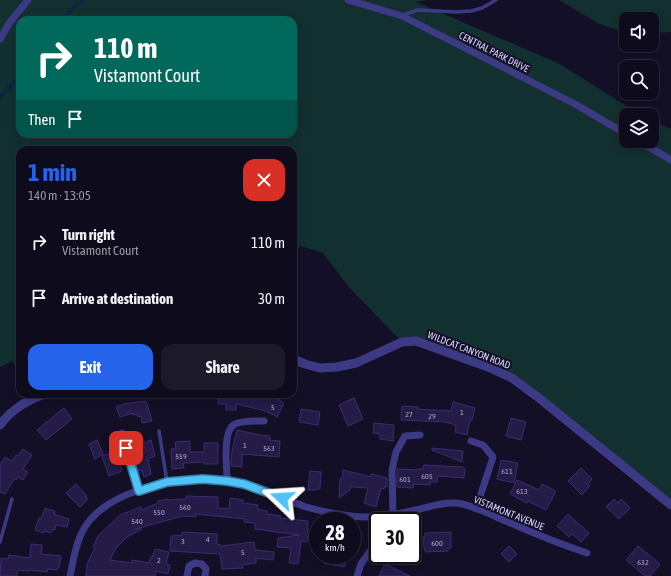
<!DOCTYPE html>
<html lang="en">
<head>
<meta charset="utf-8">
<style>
  :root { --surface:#0e0b1c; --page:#1c1929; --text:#f1f3f6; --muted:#9b9ba3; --line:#2e2b3b; --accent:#2563eb }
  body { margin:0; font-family:"Asap Condensed",sans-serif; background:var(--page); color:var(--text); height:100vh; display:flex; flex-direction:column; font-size:15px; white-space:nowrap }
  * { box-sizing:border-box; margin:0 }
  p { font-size:13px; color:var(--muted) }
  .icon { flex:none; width:22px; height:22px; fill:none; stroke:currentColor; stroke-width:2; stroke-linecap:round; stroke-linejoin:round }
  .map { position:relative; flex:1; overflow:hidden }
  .details { position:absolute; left:16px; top:146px; width:281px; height:252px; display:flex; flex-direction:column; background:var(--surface); border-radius:12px; box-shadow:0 2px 10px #0003,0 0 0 1px var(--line) }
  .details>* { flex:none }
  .hud { position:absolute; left:16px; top:16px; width:281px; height:122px; border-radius:12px; box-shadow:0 2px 10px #0003,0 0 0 1px var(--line); background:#00695c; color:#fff; overflow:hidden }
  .buttons { position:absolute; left:619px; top:12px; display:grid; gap:8px }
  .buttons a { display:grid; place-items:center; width:40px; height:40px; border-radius:8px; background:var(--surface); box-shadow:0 2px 10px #0003,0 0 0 1px var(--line); font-size:20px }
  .speed { position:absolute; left:309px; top:512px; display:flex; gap:8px; font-size:20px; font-weight:700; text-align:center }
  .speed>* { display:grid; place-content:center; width:52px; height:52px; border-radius:50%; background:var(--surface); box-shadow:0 2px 10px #0003,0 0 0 1px var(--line); line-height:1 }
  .speed small { font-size:10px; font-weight:400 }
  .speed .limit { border:2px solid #111; border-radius:6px; background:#fff; color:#111 }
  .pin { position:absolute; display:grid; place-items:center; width:34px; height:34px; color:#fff; margin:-17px; border-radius:8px; box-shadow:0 2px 6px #0006 }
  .me { position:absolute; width:44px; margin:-22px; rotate:290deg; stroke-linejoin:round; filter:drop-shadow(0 0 3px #0008) }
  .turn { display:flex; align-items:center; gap:14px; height:84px; padding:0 12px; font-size:18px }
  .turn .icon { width:52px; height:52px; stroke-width:2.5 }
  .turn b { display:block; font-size:28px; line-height:34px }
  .then { display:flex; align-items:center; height:38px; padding:0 12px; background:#0003; gap:8px; font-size:15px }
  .round { display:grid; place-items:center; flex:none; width:42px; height:42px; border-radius:12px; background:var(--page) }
  .headline { display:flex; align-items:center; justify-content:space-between; height:68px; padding:0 12px }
  h1 { font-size:24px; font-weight:700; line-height:30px; color:var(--accent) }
  .button { display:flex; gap:8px; margin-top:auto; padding:8px 12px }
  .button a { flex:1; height:46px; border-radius:12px; background:var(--accent); color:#fff; font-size:16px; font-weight:700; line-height:46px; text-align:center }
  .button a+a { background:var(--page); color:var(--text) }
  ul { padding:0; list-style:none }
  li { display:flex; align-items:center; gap:12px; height:56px; padding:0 12px }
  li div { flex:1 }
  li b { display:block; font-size:15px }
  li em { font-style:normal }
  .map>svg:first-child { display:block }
</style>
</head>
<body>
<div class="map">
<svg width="671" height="576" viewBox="0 0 671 576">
  <rect width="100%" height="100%" fill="#130f26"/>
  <path fill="#12302f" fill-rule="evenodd" d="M0,0h428l-12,2 142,61 83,52h-15v26h26v-20l19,8v376l-132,-107 -51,-31 -86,-25 -54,-56 -25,-33 -23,-7 -7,12v-108h-273v232l-7,-21 -13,6zM20,20h273v114h-273z
    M559,0h112v32l-19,1v-14h-26v14l-28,-10z"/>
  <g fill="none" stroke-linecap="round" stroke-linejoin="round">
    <path stroke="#0c2248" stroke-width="3" d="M61,20l16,-16 7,-4
      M0,97l15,-16 5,-7"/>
  </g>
  <path fill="#241b47" stroke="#3b2d73" d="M218,394h42l8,2 1,-2 4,3 2,-3h8l-4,6 5,3 -7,14 -11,-6 -30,-7v6h-10v-6h-8z
    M354,398l9,21 -15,7 -9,-21z
    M146,401l6,20 -10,2 -1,-7 -3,1 -1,-3 -4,1v-2l-13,4 -4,-10 8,-3z
    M453,402l22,6 -3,12h-2l-3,15 -12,-3 1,-7 -11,-3 -44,-2 1,-14 16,1 -1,2 34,2z
    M64,408l8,11 -26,21 -9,-10z
    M301,409l19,3 -2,13 -19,-3z
    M511,418l15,4 -5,18 -15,-4z
    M374,423l20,2 -1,16 -13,-2v-5l-7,-1z
    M237,430l22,5 11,1 -1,4 11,1 -1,16 -37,-3v13l-11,-1 1,-15z
    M97,440l6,14 -8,5 -6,-15z
    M151,440l4,16 -7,3 3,15 -7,3 -2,-7 -4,1 -3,-11 4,-2 -1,-4 8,-2 -3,-9z
    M190,441v11h14v-9h14v21h-14v-2l-21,1 1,5 -12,1 -1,-20h5l-1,-7z
    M432,448l31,3 -1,11 -30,-12z
    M23,449l9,6 -9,14 5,3 -5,8 -5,-3 -2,3 -2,-1 -9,15 -5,-2v-27l5,-8 7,4 4,-6 2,1z
    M116,451l6,20 -13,5 -7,-20z
    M501,460l17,3 -4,20 -17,-4z
    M424,465l38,2 3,2 -1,9 -26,-2 -1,6h-7v3l-16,-1 -1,4 -16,-1v-18l20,1v-1h6z
    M581,468l11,11 -4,5 2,2 -8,9 -14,-14z
    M343,470l28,7v-3l16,4v9l-2,-1 -1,3 -3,-1 -5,19 -12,-4 4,-15 -17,-1 -1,3 -11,8 1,-19h2z
    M310,471l11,1 -1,17h-4v1h-8z
    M517,480l22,10 3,-6 14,7 -10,19 -18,-9 -1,2 -17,-9z
    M76,484l11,12 -2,1 3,2 -8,8 -14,-14z
    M186,496l32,1v11l11,1 1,-11 13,2v3l15,2 -1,4 10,2v3l14,2 -1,2 28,3 -1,21 -6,-1 -3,23 -9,-1 2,-15 -14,-1 1,-9 21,-3 -44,-6v-6l-11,-1 1,-3 -50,-5 1,3 -13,-1 -48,13h7l-15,8 -11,11 -6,12 22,3v-3l17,3 2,-6h1l3,-8 14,3 -3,12 4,1 -2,9 -12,-3 -1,5h-69l1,-12 8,-16 -2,-1 5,-11 22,-21 18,-7 3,-1 1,3 16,-7v-2l10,-2v1l18,-1z
    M614,499l4,4 3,-4 9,9 -11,11 -13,-12z
    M45,508l10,3 -1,3 15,5 -2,8 -11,-2 -1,5 -2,-1 -2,4 -7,-2v2l-9,-3 4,-12 2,1z
    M568,514l21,19 -8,9 -9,-8 -3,3 -12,-11z
    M182,532l35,2v10l4,1v1l33,-4 1,8 19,2 -1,8 -17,-2v5l-14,2 1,3 -21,1 -2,-15 -50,-3 1,-15 11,-1z
    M451,532v16h-3v3l-23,1v-4h-1l-1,-11h2v-4z
    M31,544l11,1 -1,9 20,2 -2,12h-2v2l-9,-1 -1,3 -17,-2 -1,1 -11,-1 -1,6h-17l1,-18 7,1 1,-4 21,3z
    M509,546l8,8 -8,8 -8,-8z
    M638,546l22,18 -10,12h-5l-19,-16z
    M326,555h22l-4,12 -20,-4z
    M385,564l25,12h-31z"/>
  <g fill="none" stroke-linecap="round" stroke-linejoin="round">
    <path stroke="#3d3a85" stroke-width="3.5" d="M403,15l15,-5 39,2 14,-1 11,-3 14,-8
      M159,431l8,51
      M0,542l12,-43"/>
    <path stroke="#3d3a85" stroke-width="7" d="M348,0l54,16 173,88 51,30
      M0,39l10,-17 18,-22
      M639,141l32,19
      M122,433l17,58
      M471,441l12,4 10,12 -17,52
      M227,481c0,-13 -5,-51 8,-57 9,-4 19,-3 29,-3
      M390,521l3,-6 -1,-45 4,-18 9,-16 15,-1
      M70,576c4,-19 7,-41 20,-56 31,-36 109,-47 153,-36 21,5 42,16 63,23 14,4 29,7 44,9 22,3 45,-1 66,-6 12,-3 26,-8 39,-7 17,1 38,13 53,19 27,12 52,22 79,31
      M187,576l2,-10 6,-3 7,1 4,5 -1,7
      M357,576l4,-12 17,-24"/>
    <path stroke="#3d3a85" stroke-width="9" d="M293,359l12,5 15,4 17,-1 19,-4 46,-21 14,-1 72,26 24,11 27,20 132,107
      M0,425c12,-16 26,-24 44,-31"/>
  </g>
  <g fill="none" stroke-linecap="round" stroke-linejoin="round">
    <g stroke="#337fa1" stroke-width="10">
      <path id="route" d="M126,448l13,43 28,-9 36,-3 24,2 17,3 38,14"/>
    </g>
    <use href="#route" stroke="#4fc3f7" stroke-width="7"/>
  </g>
  <g text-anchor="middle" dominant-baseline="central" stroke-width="4" stroke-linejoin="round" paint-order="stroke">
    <g font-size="8" fill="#aca6d1">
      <text x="273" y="407">5</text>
      <text x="462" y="412">1</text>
      <text x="409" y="414">27</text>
      <text x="432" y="416">29</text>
      <text x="245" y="445">1</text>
      <text x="269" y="448">563</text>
      <text x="181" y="456">559</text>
      <text x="507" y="471">611</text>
      <text x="427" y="476">605</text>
      <text x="405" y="479">601</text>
      <text x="522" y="491">613</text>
      <text x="185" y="507">560</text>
      <text x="159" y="512">550</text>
      <text x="137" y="521">540</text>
      <text x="208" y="539">4</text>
      <text x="183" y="541">3</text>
      <text x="437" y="543">600</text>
      <text x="243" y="552">5</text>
      <text x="159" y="560">2</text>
      <text x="643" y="562">632</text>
    </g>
    <g font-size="10" fill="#d9d4ff" stroke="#130f26">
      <text transform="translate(494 52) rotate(27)">CENTRAL PARK DRIVE</text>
      <text transform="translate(469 350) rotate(21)">WILDCAT CANYON ROAD</text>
      <text transform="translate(509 513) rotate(22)">VISTAMONT AVENUE</text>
    </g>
  </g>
</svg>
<div class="buttons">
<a><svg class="icon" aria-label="sound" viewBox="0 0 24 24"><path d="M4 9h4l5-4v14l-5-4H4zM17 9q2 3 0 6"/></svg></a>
<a><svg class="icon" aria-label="search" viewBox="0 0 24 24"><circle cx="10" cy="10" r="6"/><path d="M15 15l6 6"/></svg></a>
<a><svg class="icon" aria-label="layers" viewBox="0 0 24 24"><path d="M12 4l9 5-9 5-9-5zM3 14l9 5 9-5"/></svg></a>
</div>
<div class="speed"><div>28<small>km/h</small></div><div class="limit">30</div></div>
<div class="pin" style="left:126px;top:448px;background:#d93025"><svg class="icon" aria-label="arrive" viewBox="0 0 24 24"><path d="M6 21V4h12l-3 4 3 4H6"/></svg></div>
<svg class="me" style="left:282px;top:498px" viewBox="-20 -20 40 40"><path d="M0-17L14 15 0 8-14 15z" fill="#4fc3f7" stroke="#fff" stroke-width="4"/></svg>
<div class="hud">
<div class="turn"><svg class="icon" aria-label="right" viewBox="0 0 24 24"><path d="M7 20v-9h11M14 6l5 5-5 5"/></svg><div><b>110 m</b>Vistamont Court</div></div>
<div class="then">Then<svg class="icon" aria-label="arrive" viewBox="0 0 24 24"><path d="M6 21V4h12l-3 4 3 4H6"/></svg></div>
</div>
<section class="details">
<div class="headline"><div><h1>1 min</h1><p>140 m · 13:05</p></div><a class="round" style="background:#d93025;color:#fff"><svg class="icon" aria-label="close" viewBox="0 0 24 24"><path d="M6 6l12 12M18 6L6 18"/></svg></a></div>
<ul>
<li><svg class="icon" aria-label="right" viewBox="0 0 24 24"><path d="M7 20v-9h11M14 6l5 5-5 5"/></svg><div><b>Turn right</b><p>Vistamont Court</p></div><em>110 m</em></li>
<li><svg class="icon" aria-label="arrive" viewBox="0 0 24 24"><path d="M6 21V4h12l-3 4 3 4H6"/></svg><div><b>Arrive at destination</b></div><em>30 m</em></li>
</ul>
<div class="button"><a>Exit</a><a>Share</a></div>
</section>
</div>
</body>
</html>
